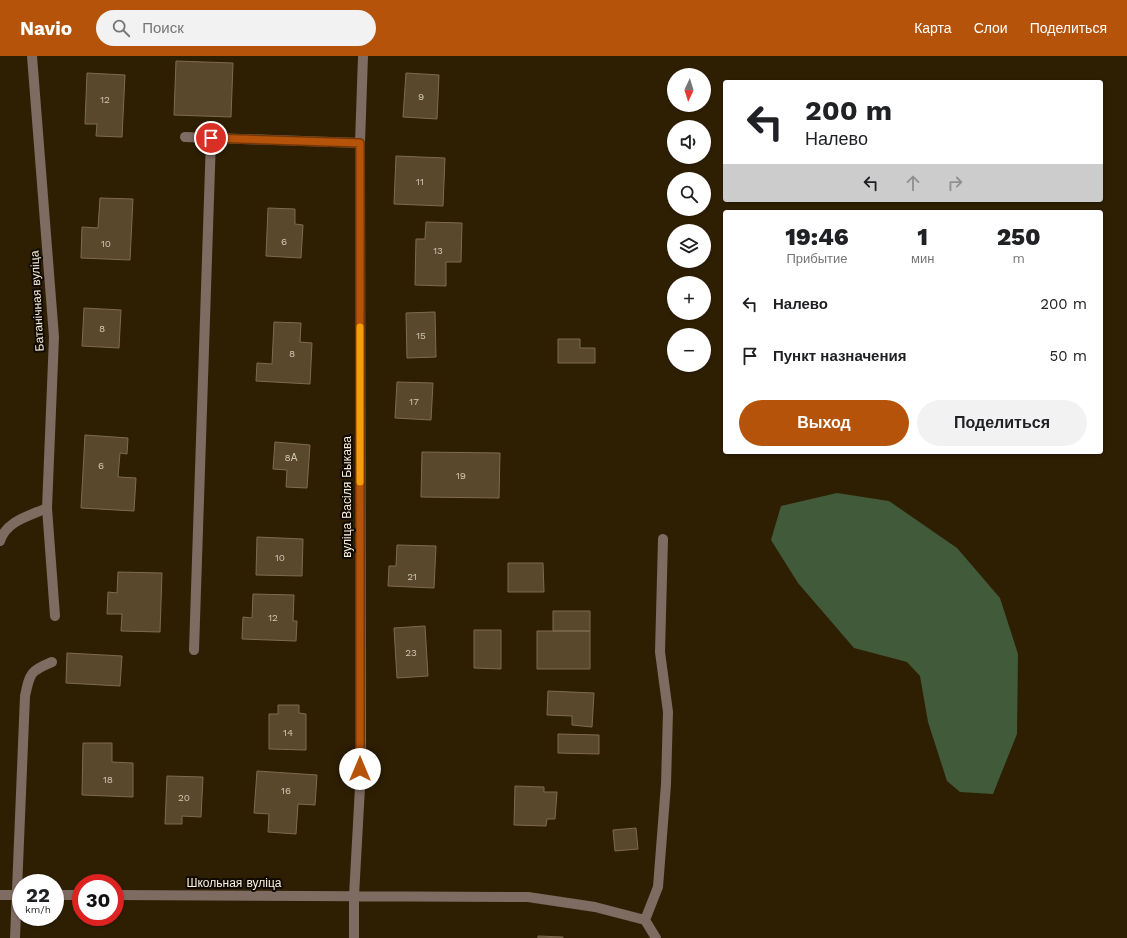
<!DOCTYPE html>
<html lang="ru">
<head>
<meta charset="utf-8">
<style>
  :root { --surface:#fff; --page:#f2f2f2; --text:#202124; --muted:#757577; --accent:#b45309 }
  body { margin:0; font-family:"Work Sans",sans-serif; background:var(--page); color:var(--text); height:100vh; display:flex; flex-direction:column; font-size:15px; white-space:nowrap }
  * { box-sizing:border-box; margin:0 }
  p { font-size:13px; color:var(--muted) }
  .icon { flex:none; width:22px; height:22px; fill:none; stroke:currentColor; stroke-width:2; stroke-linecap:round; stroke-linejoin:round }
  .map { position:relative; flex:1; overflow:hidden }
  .drawer { position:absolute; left:723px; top:154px; width:380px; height:244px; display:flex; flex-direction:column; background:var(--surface); border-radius:4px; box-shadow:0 1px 3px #0004 }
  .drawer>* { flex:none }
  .top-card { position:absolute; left:723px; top:24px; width:380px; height:122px; border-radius:4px; box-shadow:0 1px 3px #0004; background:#fff; color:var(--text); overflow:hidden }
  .needle { width:26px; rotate:184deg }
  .buttons { position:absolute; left:667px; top:12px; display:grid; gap:8px }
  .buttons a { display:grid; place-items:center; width:44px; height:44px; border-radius:50%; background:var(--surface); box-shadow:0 1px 3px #0004; font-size:20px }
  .speed { position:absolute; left:12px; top:818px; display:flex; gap:8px; font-size:20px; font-weight:700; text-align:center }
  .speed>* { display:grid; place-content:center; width:52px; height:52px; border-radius:50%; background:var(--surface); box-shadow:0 1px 3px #0004; line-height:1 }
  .speed small { font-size:10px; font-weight:400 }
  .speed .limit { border:6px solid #d22; background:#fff; color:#111 }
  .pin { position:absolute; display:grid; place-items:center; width:34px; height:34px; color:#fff; margin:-17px; border:2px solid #fff; border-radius:50%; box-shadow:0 1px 4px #0007 }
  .me { position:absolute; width:44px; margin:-22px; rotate:0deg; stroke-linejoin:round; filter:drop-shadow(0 0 3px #0008) }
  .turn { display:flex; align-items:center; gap:14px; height:84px; padding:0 16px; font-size:18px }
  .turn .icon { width:52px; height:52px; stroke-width:2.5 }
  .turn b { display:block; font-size:28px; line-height:34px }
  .lanes { display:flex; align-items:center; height:38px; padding:0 16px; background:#0003; justify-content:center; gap:20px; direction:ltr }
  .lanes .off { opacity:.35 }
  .eta { display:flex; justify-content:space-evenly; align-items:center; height:68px; text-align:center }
  .eta b { font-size:24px; font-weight:800; line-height:28px }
  .primary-button { display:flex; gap:8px; margin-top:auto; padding:8px 16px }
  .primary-button a { flex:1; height:46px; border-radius:24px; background:var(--accent); color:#fff; font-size:16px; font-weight:800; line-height:46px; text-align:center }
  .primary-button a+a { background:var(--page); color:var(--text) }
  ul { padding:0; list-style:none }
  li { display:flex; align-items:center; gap:12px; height:52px; padding:0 16px }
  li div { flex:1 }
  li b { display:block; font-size:15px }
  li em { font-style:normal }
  header { display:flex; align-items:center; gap:24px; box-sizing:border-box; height:56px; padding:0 20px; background:var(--accent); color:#fff }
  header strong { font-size:19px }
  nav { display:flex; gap:22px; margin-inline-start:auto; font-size:14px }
  .search { width:280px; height:36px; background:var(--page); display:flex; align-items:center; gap:10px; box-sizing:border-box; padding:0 14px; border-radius:22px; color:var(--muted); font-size:15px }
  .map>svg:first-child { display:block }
</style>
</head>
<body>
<header>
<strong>Navio</strong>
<div class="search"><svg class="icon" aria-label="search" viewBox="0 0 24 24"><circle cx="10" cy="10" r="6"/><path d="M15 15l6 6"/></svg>Поиск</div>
<nav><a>Карта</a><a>Слои</a><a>Поделиться</a></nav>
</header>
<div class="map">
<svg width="1127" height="882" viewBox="0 0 1127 882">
  <rect width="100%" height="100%" fill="#2e1f03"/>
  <path fill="#415a39" d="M837,437l52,8 68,47 43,50 18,56 -1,80 -24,60 -33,-2 -13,-11 -19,-59 -8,-46 -13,-14 -53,-14 -56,-65 -27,-43 10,-34z"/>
  <path fill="#5a482d" stroke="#7e6b4f" d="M176,5l57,2 -2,54 -57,-2z
    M87,17l38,2 -3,62 -26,-1 1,-12h-12z
    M406,17l33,2 -2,44 -34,-2z
    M396,100l49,2 -2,48 -49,-2z
    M100,142l33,1 -3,61 -49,-2 1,-31 16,1z
    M268,152l27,1v15l8,1 -2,33 -35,-2z
    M426,166l36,1 -1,39h-15v24l-31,-1 1,-46h9z
    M84,252l37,2 -2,38 -37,-2z
    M435,256l1,45 -29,1 -1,-45z
    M274,266l27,1 -1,19 12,1 -2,41 -54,-3 1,-18 15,1z
    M558,283h22v9h15v15h-37z
    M397,326l36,1 -2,37 -36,-2z
    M85,379l43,3 -1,16 -7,-1 -2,24 18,1 -2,33 -53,-3z
    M275,386l35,3 -3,43 -21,-1 1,-17 -14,-1z
    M422,396l78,1 -1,45 -78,-1z
    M257,481l46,2 -1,37 -46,-1z
    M397,489l39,1 -2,42 -46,-2 1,-20h7z
    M508,507h35l1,29h-36z
    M118,516l44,1 -2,59 -39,-1 1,-17h-15l1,-22 9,1z
    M253,538l41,1 -1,26h4l-1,20 -54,-2 1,-22 9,1z
    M553,555h37v20h-37z
    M425,570l3,50 -31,2 -3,-50z
    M474,574h27v39l-27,-1z
    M537,575h53v38h-53z
    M67,597l55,3 -2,30 -54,-3z
    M548,635l46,2 -2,34 -20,-2v-9l-25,-1z
    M278,649h21v8l7,1v36l-37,-1v-35h9z
    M558,678l41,1v19l-41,-1z
    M83,687h29v19l21,1v34l-51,-2z
    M257,715l60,4 -2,30 -17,-1 -2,30 -28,-2 1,-18 -15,-1z
    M167,720l36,1 -2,40 -19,-1v8h-17z
    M515,730l29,1v5h13l-2,27h-8l-1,7 -32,-1z
    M636,772l2,21 -23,2 -2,-21z
    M538,880l25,1v1h-25z"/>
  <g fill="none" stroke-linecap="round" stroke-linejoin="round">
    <path stroke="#7e6b62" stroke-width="10" d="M32,0l22,281 -7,171 8,108
      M185,81l175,6
      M0,485c6,-20 29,-25 47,-33
      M194,594l17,-512
      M0,839h21
      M55,839h26
      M115,839l413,2 67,10 50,13 11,18
      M645,864l13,-33 8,-103 2,-72 -8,-60 3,-113
      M15,882l10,-242c5,-23 5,-25 27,-34
      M354,882v-42l7,-127 -1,-626 3,-87"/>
  </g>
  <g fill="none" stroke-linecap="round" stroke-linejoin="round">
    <g stroke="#753606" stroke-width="10">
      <path id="route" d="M211,82l149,5v626"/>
    </g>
    <use href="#route" stroke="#b45309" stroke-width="7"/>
    <path stroke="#f59e0b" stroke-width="7" d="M360,271v155"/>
  </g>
  <g text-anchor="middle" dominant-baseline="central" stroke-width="4" stroke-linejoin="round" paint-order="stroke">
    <g font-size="10" fill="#d2c6b3">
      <text x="421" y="40">9</text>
      <text x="105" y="43">12</text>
      <text x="420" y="125">11</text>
      <text x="284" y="185">6</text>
      <text x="106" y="187">10</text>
      <text x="438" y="194">13</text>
      <text x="102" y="272">8</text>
      <text x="421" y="279">15</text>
      <text x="292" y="297">8</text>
      <text x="414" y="345">17</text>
      <text x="291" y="401">8А</text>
      <text x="101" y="409">6</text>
      <text x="461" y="419">19</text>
      <text x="280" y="501">10</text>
      <text x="412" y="520">21</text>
      <text x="273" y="561">12</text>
      <text x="411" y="596">23</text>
      <text x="288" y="676">14</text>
      <text x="108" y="723">18</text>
      <text x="286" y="734">16</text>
      <text x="184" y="741">20</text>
    </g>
    <g font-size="12" fill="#faf0e0" stroke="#110a02">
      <text transform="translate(37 245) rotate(-93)">Батанічная вуліца</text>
      <text transform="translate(347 441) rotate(-90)">вуліца Васіля Быкава</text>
      <text x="234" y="827">Школьная вуліца</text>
    </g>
  </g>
</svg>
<div class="buttons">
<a><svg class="needle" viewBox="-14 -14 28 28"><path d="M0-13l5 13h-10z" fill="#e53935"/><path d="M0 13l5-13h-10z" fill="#757577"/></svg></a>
<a><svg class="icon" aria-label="sound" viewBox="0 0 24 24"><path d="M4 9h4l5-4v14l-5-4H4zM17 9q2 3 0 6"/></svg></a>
<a><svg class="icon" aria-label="search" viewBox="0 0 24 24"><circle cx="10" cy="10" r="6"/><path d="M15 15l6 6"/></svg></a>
<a><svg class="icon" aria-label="layers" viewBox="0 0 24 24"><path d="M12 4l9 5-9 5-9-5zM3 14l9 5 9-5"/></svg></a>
<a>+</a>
<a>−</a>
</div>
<div class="speed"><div>22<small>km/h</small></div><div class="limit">30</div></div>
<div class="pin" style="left:211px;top:82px;background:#d93025"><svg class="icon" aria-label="arrive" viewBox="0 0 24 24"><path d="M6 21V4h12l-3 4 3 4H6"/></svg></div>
<svg class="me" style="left:360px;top:713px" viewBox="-20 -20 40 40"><circle r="19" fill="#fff"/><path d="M0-13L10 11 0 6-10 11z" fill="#b45309"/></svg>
<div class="top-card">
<div class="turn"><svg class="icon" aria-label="left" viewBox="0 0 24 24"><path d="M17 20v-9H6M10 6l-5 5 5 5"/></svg><div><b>200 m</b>Налево</div></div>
<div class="lanes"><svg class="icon" aria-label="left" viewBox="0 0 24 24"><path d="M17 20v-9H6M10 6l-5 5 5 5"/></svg><svg class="icon off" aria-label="ahead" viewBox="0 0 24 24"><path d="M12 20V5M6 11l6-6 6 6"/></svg><svg class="icon off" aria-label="right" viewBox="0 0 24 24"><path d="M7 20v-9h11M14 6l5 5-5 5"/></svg></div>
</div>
<section class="drawer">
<div class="eta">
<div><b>19:46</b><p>Прибытие</p></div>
<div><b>1</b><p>мин</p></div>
<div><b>250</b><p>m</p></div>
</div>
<ul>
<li><svg class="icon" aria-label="left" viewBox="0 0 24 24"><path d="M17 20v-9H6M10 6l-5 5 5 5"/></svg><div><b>Налево</b></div><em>200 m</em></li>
<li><svg class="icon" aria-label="arrive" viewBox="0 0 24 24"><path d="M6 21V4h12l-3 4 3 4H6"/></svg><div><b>Пункт назначения</b></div><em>50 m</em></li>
</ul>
<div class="primary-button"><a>Выход</a><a>Поделиться</a></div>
</section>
</div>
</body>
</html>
